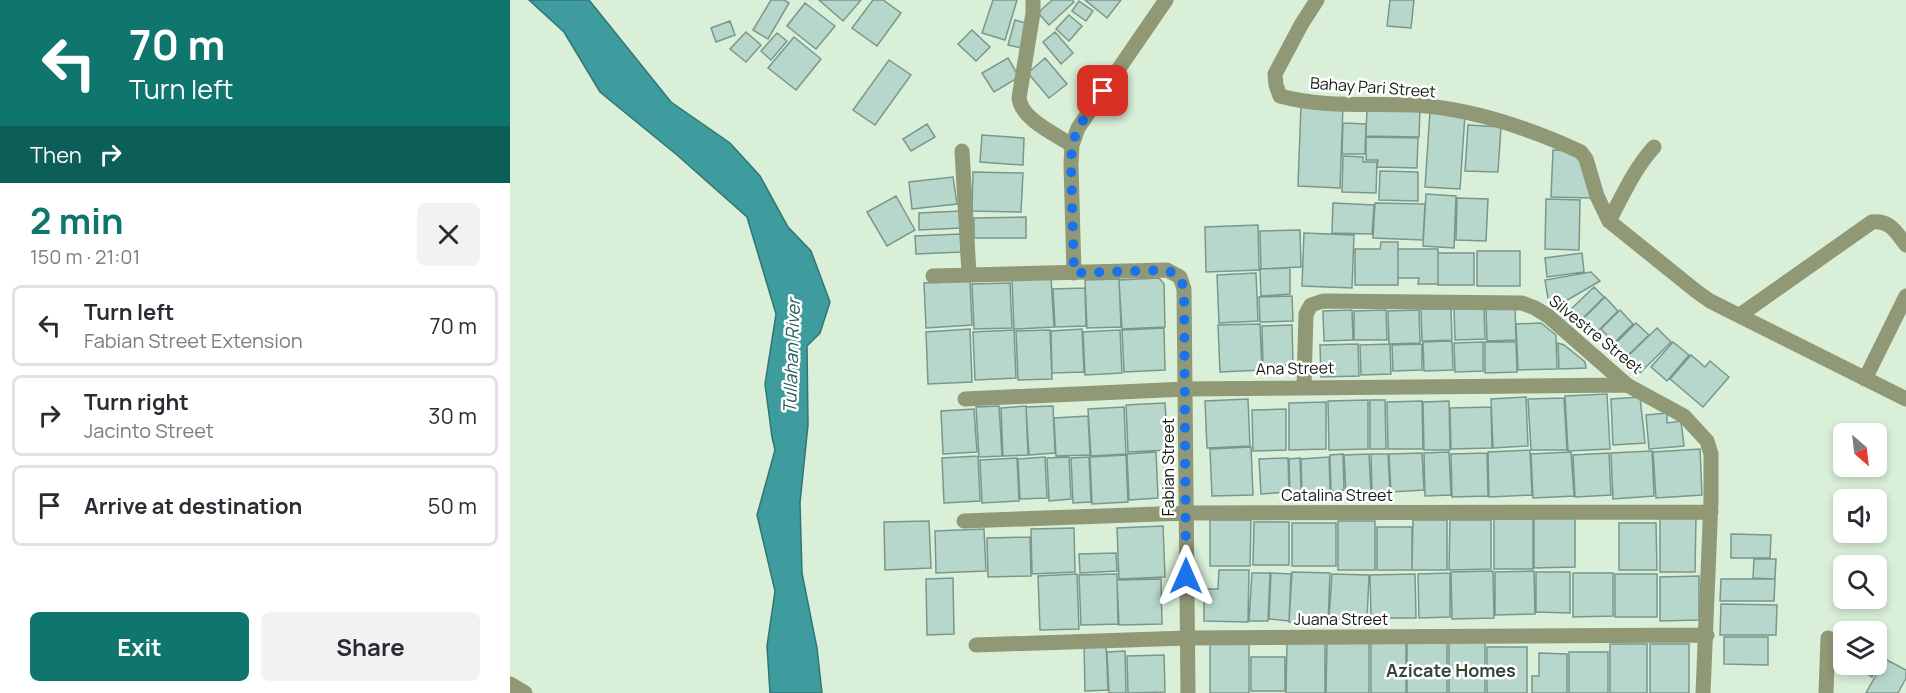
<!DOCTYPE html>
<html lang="en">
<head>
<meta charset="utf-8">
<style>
  :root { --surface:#fff; --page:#f2f2f3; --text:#2b2b33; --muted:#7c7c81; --line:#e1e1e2; --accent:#0f766e }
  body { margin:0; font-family:Manrope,sans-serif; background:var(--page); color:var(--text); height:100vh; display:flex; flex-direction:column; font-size:22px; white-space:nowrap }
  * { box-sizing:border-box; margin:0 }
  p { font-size:20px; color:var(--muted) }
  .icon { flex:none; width:33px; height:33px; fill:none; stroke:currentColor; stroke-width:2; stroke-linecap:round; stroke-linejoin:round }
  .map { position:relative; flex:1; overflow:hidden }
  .sheet { display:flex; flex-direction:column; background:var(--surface); width:510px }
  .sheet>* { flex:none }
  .top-card { background:#0f766e; color:#fff; overflow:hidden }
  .needle { width:39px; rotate:152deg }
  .tools { position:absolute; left:1323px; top:423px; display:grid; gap:12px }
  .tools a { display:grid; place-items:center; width:54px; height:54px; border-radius:9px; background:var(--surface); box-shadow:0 3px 9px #0003; font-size:30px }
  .pin { position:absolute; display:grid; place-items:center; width:51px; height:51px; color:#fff; margin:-26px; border-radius:12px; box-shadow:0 3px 9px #0006 }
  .me { position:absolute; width:66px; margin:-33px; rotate:0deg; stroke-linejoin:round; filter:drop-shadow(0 0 4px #0008) }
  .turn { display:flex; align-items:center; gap:21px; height:126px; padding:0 30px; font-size:27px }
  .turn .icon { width:78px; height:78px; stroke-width:2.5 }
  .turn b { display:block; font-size:42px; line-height:51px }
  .then { display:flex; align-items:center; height:57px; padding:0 30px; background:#0003; gap:12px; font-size:22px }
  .round { display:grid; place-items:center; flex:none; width:63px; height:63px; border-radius:9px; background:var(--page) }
  .overview { display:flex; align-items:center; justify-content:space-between; height:102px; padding:0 30px }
  h1 { font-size:36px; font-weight:700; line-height:45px; color:var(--accent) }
  .cta { display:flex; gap:12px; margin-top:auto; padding:12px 30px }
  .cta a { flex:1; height:69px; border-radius:9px; background:var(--accent); color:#fff; font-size:24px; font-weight:700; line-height:69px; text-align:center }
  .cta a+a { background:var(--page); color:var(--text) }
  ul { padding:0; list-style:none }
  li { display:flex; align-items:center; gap:18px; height:81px; margin:0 12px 9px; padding:0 18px; border:3px solid var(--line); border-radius:9px }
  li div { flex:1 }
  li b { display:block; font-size:22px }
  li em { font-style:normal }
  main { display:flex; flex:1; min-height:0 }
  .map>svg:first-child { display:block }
</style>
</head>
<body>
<main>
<section class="sheet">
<div class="top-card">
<div class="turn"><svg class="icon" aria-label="left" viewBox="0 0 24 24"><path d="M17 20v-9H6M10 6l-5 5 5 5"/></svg><div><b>70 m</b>Turn left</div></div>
<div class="then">Then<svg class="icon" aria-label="right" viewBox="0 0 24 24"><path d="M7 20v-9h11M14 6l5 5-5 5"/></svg></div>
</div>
<div class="overview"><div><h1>2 min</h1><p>150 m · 21:01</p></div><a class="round"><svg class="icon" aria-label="close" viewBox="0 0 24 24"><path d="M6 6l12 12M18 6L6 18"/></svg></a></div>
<ul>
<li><svg class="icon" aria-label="left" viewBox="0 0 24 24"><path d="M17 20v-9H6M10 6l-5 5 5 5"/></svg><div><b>Turn left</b><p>Fabian Street Extension</p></div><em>70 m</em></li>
<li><svg class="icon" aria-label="right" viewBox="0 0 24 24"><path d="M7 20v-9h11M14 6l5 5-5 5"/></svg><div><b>Turn right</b><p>Jacinto Street</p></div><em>30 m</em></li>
<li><svg class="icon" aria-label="arrive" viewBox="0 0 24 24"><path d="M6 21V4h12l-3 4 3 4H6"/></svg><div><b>Arrive at destination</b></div><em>50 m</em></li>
</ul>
<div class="cta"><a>Exit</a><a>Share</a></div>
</section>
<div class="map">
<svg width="1396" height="693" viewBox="0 0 1396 693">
  <rect width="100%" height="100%" fill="#d9efd8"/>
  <path fill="#3e9c9e" stroke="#317574" stroke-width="1.5" d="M19,0h60l82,102 59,41 30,33 28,51 23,24 19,51 -10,31 -13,13 1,79 -8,78 2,70 15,75 5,45h-52l-3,-47 8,-55 -18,-76 18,-65 -3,-13 -7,-53 11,-70 -29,-97 -70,-62 -77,-63 -36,-60z"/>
  <path fill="#b8d7cc" stroke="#79978c" stroke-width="1.5" d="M261,0h13l5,3 -21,36 -15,-9z
    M309,0h42l-18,21z
    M363,0h10l18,13 -24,33 -25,-18z
    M483,0h24l-12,40 -23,-7z
    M542,0h20l2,2 -25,23 -11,-12z
    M575,0h36l-14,18z
    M880,0h24l-3,28 -24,-2z
    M569,1l14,10 -7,10 -14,-10z
    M295,3l30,23 -19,23 -29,-23z
    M559,15l13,11 -13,15 -13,-12z
    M505,20l14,4 -7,24 -14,-3z
    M220,21l5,14 -19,7 -5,-14z
    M462,30l18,17 -14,14 -18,-17z
    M236,32l15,13 -15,17 -16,-13z
    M545,32l18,21 -12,11 -18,-22z
    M267,33l10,8 -16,19 -10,-9z
    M284,37l27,22 -25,31 -28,-22z
    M498,58l11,19 -25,15 -12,-19z
    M535,58l22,26 -18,14 -21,-25z
    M379,60l22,15 -36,50 -22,-15z
    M791,105l42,1 -3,82 -42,-2z
    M857,107l53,1 -1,29 -53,-1z
    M920,111l35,3 -5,75 -35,-2z
    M833,123l23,1 -1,30h-23z
    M417,124l8,13 -24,14 -8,-12z
    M958,125l33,2 -3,45 -33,-1z
    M472,135l42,3 -1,27 -43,-3z
    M856,137l52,1 -1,30 -40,-1 1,-7h-12z
    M1043,150l19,1 10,13 10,34 -41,-1z
    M833,156l20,1v5h14l-1,31 -34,-1z
    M870,171l38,1v29l-39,-1z
    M463,172l50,1 -2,39 -49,-1z
    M443,177l4,27 -45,5 -3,-27z
    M916,194l30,2 -2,52 -31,-2z
    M386,196l19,34 -28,16 -20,-34z
    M947,198l31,1 -2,42 -30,-1z
    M1036,199l34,1 -1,50 -34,-1z
    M823,203l41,2 -2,29 -40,-1z
    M865,203l50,1 -2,36 -50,-2z
    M450,211l1,17 -42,2v-17z
    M516,217v21h-52v-20z
    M748,225l1,45 -53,2 -1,-45z
    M790,230l1,37 -40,2 -1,-38z
    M794,233l50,2 -2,53 -50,-2z
    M451,234l1,18 -46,2 -1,-18z
    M871,242h17v43h-43v-36h25z
    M888,249h40v35h-20l1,-6h-21z
    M967,251h43v35h-43z
    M928,253h36v32h-36z
    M1072,253l2,19 -37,5 -2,-19z
    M780,268v26l-29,2 -1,-27z
    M1081,272l9,9 -43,25 -9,-8 -3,-18z
    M746,273l2,48 -39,2 -2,-48z
    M541,278l3,49 -40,2 -2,-49z
    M649,278l5,6 1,43 -43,2 -3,-49z
    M609,279l2,48 -34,1 -2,-48z
    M460,281l2,44 -46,3 -2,-45z
    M500,283l2,45 -38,1 -2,-45z
    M1084,287l10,10 -25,25 -11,-10z
    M575,288l1,38 -31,1 -2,-38z
    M782,296l1,25 -33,1 -1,-25z
    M1095,297l13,14 -24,24 -13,-14z
    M1005,306l1,34 -29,1 -1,-34z
    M944,308h30l1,31 -30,1z
    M911,309h30l1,31 -30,1z
    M842,310l1,30 -29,1 -1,-30z
    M876,310l1,30h-33v-29z
    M909,310l1,33 -31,1 -1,-33z
    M1110,310l13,14 -19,19 -13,-14z
    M1031,323l15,12 1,34 -39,1 -2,-46z
    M1126,323l13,12 -23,22 -12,-12z
    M750,324l2,46 -42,2 -2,-47z
    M782,325l1,40 -30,1 -1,-40z
    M654,328l1,42 -41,2 -2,-42z
    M1147,328l14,14 -31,31 -14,-15z
    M460,329l2,53 -44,2 -2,-52z
    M572,329l2,43 -32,1 -1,-42z
    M504,330l2,48 -41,2 -2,-48z
    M540,330l2,49 -34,1 -2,-49z
    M610,330l2,43 -37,2 -2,-43z
    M942,341l1,29 -29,1 -1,-29z
    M973,342v29l-28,1 -1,-29z
    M975,342h31l1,30 -32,1z
    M1163,342l16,13 -22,26 -16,-14z
    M1048,343l6,2 21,17 1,6 -27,1z
    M848,344l1,32 -38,1 -1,-32z
    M880,344l1,30 -30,1 -1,-30z
    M912,344v26l-29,1 -1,-26z
    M1181,355l14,12 5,-6 19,16 -26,30 -33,-28z
    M1097,394l3,55 -42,2 -3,-55z
    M1016,397l2,49 -35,2 -2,-49z
    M1130,397l5,46 -32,2 -2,-46z
    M1054,398l3,52h-36l-3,-51z
    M738,399l2,47 -43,2 -2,-47z
    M858,400v49l-39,1 -1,-49z
    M860,400h15l1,49h-16z
    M912,401l1,48h-35l-1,-47z
    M939,401l1,49h-26l-1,-48z
    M816,402v47l-37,1v-47z
    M655,403l3,47 -40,2 -2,-47z
    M489,406l3,50 -23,1 -3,-50z
    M516,406l2,49 -25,1 -2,-48z
    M543,406l2,47 -26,2 -3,-48z
    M614,407l2,47 -35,2 -3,-47z
    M981,407l1,41 -41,1 -1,-41z
    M464,409l3,43 -34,2 -2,-43z
    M776,409v41l-33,1 -1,-41z
    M1157,413v10l14,-2 3,25 -35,3 -3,-34z
    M578,416l2,39 -34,1 -2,-38z
    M741,447l2,48 -41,1 -2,-47z
    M1190,449l2,46 -46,3 -3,-46z
    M1020,450l2,45 -43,2 -1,-45z
    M1142,451l2,45 -41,3 -2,-46z
    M646,452l2,46 -29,2 -2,-46z
    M939,452l2,43 -26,1 -1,-43z
    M1061,452l3,44 -41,2 -2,-44z
    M912,453l2,37 -33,2 -2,-38z
    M977,453l1,43 -36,1 -1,-43z
    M1099,453l2,42 -36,2 -2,-42z
    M833,454l1,36 -13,1 -1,-36z
    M859,454l2,39 -25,1 -2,-39z
    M861,454h17l2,39 -18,1z
    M616,455l2,47 -36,2 -2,-47z
    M468,456l2,45 -36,2 -2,-45z
    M535,457l2,41 -27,1 -2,-40z
    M559,457l2,42 -22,2 -2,-43z
    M579,457l2,45 -18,1 -2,-45z
    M819,457l1,33 -28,1 -1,-32z
    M507,458l2,43 -37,2 -2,-43z
    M778,458l1,34 -28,2 -2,-35z
    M790,458l1,34 -11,1 -1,-34z
    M1150,516h36l-1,56h-35z
    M1024,518h41v49l-41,1z
    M984,519h39v50h-39z
    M700,520h41l-1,46h-40z
    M903,520h34v50h-35z
    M940,520h41v49l-42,1z
    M419,521l2,47 -46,2 -1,-48z
    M828,521h37v49h-37z
    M744,522h35v43h-36z
    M782,523h44v43h-44z
    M1109,523h37l1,47h-38z
    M653,526l2,51 -46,2 -2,-51z
    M867,527h35v43h-35z
    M564,528l1,44 -43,2 -1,-45z
    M474,529l2,42 -50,2 -1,-42z
    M1221,534l40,1 -1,23h-39z
    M520,537l1,39 -43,1 -1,-39z
    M606,553l1,18 -37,2 -1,-19z
    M1244,559h22l-1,20 -22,-1z
    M709,570h30l-1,52 -44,-1v-32h14z
    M983,571l1,47 -42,1 -1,-47z
    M1024,571l1,43 -40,1v-43z
    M782,572l38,1 -2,50 -39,-1z
    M1026,572h34v41l-34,-1z
    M742,573h18l-2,48h-19z
    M761,573l20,1 -2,47 -20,-2z
    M940,573v44l-31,1 -1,-44z
    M1063,573h40v43l-40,1z
    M567,574l2,55 -39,1 -2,-54z
    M607,574l1,50 -37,1 -2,-50z
    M822,574l37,1 -2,45 -38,-2z
    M905,574l1,44h-45l-1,-43z
    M1105,574h42v43h-42z
    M1189,576v44l-39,1v-44z
    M443,578l1,56 -27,1 -1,-56z
    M651,579l1,45 -43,1 -2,-45z
    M1211,579h54l-1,22h-54z
    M1211,604l56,1 -1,30h-56z
    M1214,637h44v28l-44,-1z
    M939,641h36v52h-36z
    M700,642h39v51h-39z
    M777,642h38v51h-39z
    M817,642l42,1v50h-43z
    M897,642h40v51h-40z
    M861,643h35v50h-35z
    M596,644l2,46 -23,1 -1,-46z
    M1100,644h37v49h-37z
    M1140,644h39v49h-39z
    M977,647h40v46h-40z
    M615,651l1,42h-17l-2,-41z
    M1059,652h39v41h-39z
    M1029,653l28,1v39h-35v-17h7z
    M1366,654l7,5 -11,18 -21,-13h25z
    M654,655l1,37 -37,1 -1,-37z
    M741,657h34v34h-34z
    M1375,659l21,11v8l-8,15h-32z"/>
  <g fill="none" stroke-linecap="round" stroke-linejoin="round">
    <path stroke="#909876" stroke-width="15" d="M523,0v13l-14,85c2,21 36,36 53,47
      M807,0l-16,25 -26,49 1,11 4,11c43,12 90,7 133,9 57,3 116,23 168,47l5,7 11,37 12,25 87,70 14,10 196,98
      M452,151l7,123
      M1099,221c14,-26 25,-52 45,-74
      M564,273l-3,-109 1,-19 6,-17 88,-128
      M423,276l234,-6 13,7 4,12 4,404
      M1230,315l132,-93c18,-2 24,10 34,23
      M1355,379l41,-83
      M794,386l2,-72 5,-9 12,-4 199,2 13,5 13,8 79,69 57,31 23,25 4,13v46l-8,193
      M455,399l221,-10 441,-4
      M454,521l222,-8 525,-1
      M466,645l211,-7 520,-3
      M0,684l15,9
      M1316,693l2,-55"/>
  </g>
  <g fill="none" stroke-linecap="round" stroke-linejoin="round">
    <path stroke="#1a73e8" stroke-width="10" stroke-dasharray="0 18" d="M593,91l-25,37 -6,17 -1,19 3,109 93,-3 13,7 4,12 2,287"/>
  </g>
  <g text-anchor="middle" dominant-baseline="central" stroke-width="5" stroke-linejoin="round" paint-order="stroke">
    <g font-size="16" fill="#121a12" stroke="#fff">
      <text transform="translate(863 87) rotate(4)">Bahay Pari Street</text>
      <text transform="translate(1086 334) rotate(39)">Silvestre Street</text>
      <text transform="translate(785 368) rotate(-1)">Ana Street</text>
      <text transform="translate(658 467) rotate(-90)">Fabian Street</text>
      <text x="827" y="495">Catalina Street</text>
      <text x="831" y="619">Juana Street</text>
    </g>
    <g font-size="18" font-style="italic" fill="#275c5d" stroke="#fff">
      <text transform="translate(281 356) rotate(-88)">Tullahan River</text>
    </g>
    <g font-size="18" font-weight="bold" fill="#344634" stroke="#fff">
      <text x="941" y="670">Azicate Homes</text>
    </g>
  </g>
</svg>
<div class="tools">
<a><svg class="needle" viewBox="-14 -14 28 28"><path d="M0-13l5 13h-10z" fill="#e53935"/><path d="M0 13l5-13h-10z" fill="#7c7c81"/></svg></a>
<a><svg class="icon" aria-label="sound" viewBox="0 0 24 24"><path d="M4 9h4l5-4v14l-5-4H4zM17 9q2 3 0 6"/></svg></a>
<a><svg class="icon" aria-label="search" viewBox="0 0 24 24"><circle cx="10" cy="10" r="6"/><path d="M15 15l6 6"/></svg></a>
<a><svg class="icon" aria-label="layers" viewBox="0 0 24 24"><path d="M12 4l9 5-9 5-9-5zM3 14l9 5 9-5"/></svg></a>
</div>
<div class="pin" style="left:593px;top:91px;background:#d93025"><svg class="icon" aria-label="arrive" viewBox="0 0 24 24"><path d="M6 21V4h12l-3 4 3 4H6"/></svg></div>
<svg class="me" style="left:676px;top:576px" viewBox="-20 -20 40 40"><path d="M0-17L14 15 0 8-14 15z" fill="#1a73e8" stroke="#fff" stroke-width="4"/></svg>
</div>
</main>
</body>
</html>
